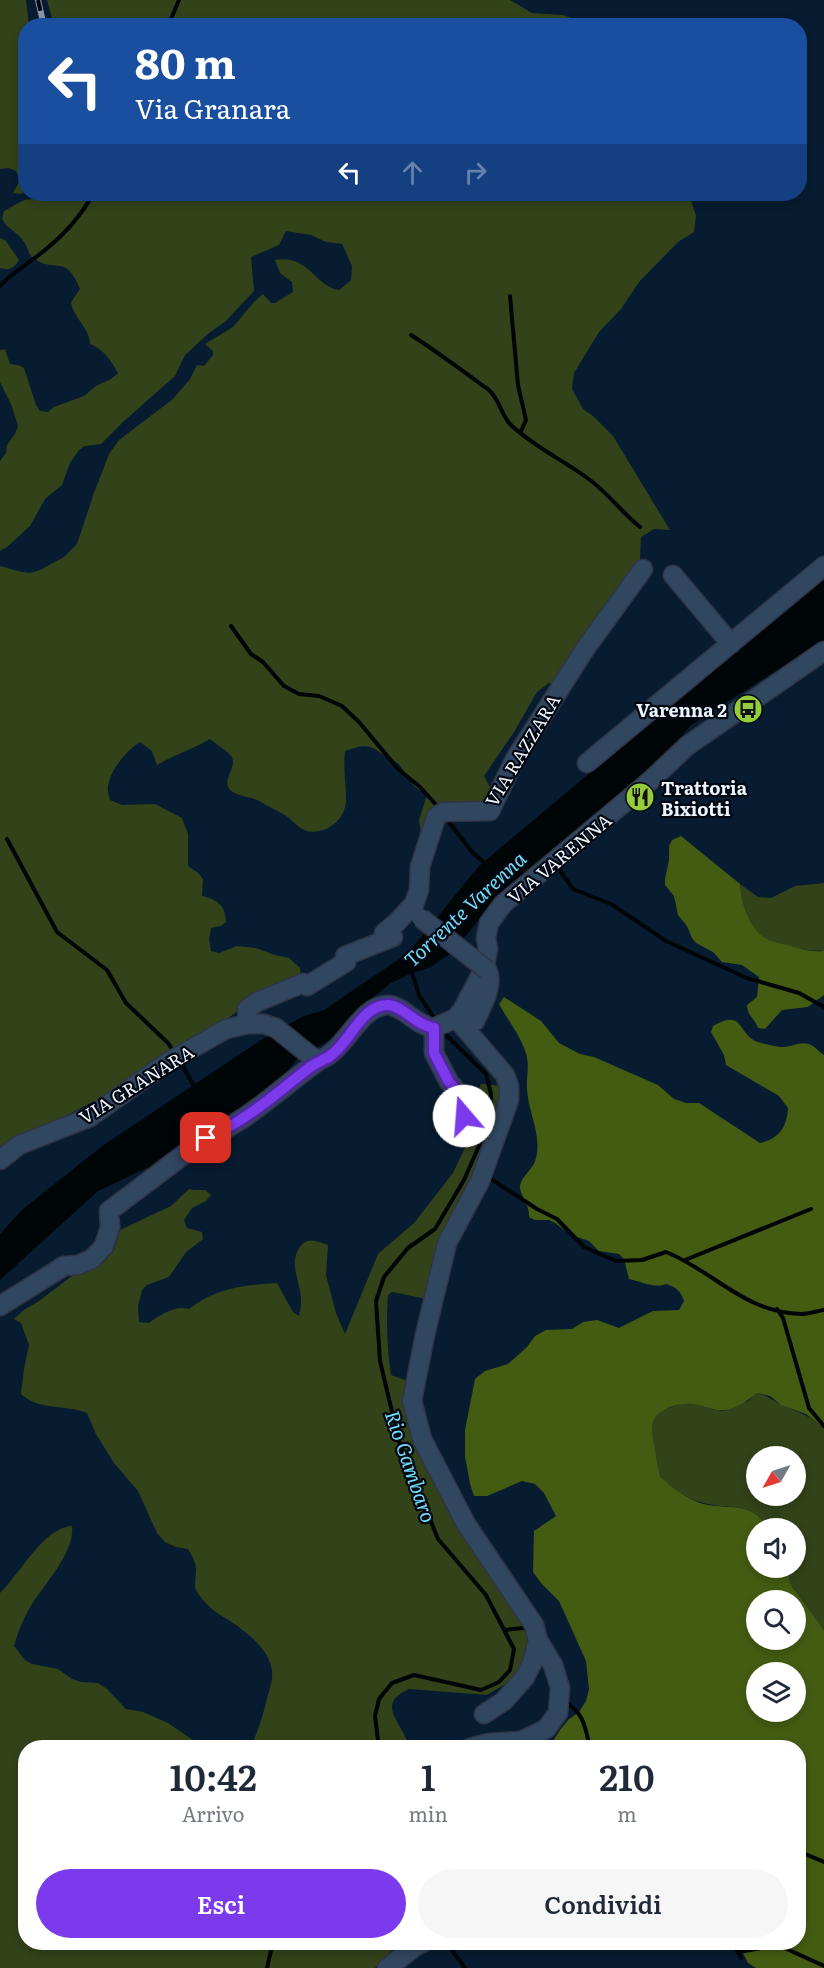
<!DOCTYPE html>
<html lang="it">
<head>
<meta charset="utf-8">
<style>
  :root { --surface:#fff; --page:#f6f6f7; --text:#1f2937; --muted:#747a83; --accent:#7c3aed }
  body { margin:0; font-family:Literata,serif; background:var(--page); color:var(--text); height:100vh; display:flex; flex-direction:column; font-size:22px; white-space:nowrap }
  * { box-sizing:border-box; margin:0 }
  p { font-size:20px; color:var(--muted) }
  .icon { flex:none; width:33px; height:33px; fill:none; stroke:currentColor; stroke-width:2; stroke-linecap:round; stroke-linejoin:round }
  .map { position:relative; flex:1; overflow:hidden }
  .panel { position:absolute; left:18px; top:1740px; width:788px; height:210px; display:flex; flex-direction:column; background:var(--surface); border-radius:24px; box-shadow:0 3px 9px #0003 }
  .panel>* { flex:none }
  .guide { position:absolute; left:18px; top:18px; width:789px; height:183px; border-radius:24px; box-shadow:0 3px 9px #0003; background:#1a4fa0; color:#fff; overflow:hidden }
  .needle { width:39px; rotate:231deg }
  .tools { position:absolute; left:746px; top:1446px; display:grid; gap:12px }
  .tools a { display:grid; place-items:center; width:60px; height:60px; border-radius:50%; background:var(--surface); box-shadow:0 3px 9px #0003; font-size:30px }
  .pin { position:absolute; display:grid; place-items:center; width:51px; height:51px; color:#fff; margin:-26px; border-radius:12px; box-shadow:0 3px 9px #0006 }
  .me { position:absolute; width:66px; margin:-33px; rotate:342deg; stroke-linejoin:round; filter:drop-shadow(0 0 4px #0008) }
  .turn { display:flex; align-items:center; gap:21px; height:126px; padding:0 18px; font-size:27px }
  .turn .icon { width:78px; height:78px; stroke-width:2.5 }
  .turn b { display:block; font-size:42px; line-height:51px }
  .lanes { display:flex; align-items:center; height:57px; padding:0 18px; background:#0003; justify-content:center; gap:30px; direction:ltr }
  .lanes .off { opacity:.35 }
  .eta { display:flex; justify-content:space-evenly; align-items:center; height:102px; text-align:center }
  .eta b { font-size:36px; font-weight:600; line-height:42px }
  .button { display:flex; gap:12px; margin-top:auto; padding:12px 18px }
  .button a { flex:1; height:69px; border-radius:36px; background:var(--accent); color:#fff; font-size:24px; font-weight:600; line-height:69px; text-align:center }
  .button a+a { background:var(--page); color:var(--text) }
  .map>svg:first-child { display:block }
</style>
</head>
<body>
<div class="map">
<svg width="824" height="1968" viewBox="0 0 824 1968">
  <rect width="100%" height="100%" fill="#071c31"/>
  <path fill="#324219" fill-rule="evenodd" d="M0,0h26l3,25 -3,1v166l-5,2 -8,-1 7,-13 -4,-9 -7,-3 -9,1z
    M47,0h463l22,13 31,2 28,10 -537,1z
    M52,194h637l7,22 -2,16 -16,10 -39,40 -18,27 -22,23 -25,41 -2,16 11,20 10,7 20,20 57,94 -16,-1 -13,8 -1,23 -5,11 -80,115 -6,-3 -12,9 -23,40 -30,44 9,17 -7,13 -24,-2 -41,30 -2,-14 8,-25c-18,-11 -15,-13 -26,-28 -3,-5 -10,-8 -16,-11 -17,-13 -20,-11 -40,-5 -2,17 1,33 1,50 -1,19 -20,34 -39,30 -8,-2 -13,-9 -18,-13 -9,-7 -19,-10 -28,-16 -9,-6 -28,-5 -33,-15 -4,-10 10,-22 3,-31 -5,-6 -15,-12 -21,-17 -17,10 -36,16 -53,26l-5,-14 -12,-9c-14,9 -29,27 -32,44 -1,4 1,10 2,14l12,5 33,-1 27,14 6,16v32l10,7 5,6 -1,17c15,3 24,10 24,26l-5,4 -10,2 -2,11 2,12 8,2 18,-7 19,2 19,7 14,3 11,10 1,9 -38,15 -40,30 -117,73 -106,55v-584l22,6 8,1 10,-3 24,-13 13,-13 17,-51 15,-39 10,-14 54,-41 17,-20 7,-14 7,1 9,-11v-4l-8,-7 28,-17 22,-26 8,-7 8,9h4l18,-11 -1,-10 -12,-9 -5,-13c34,-6 40,27 64,30l12,-10 1,-14 -10,-22 -16,-2 -15,-7 -25,-4 -7,14 -28,12 3,34 -28,30 -17,12 -24,22 -10,21 -52,46 -22,22 -16,2 -6,4 -9,13 -8,22 -17,14 -15,27 -23,21 -7,4v-90l6,-8 1,-8 8,-11 3,-8 -7,-22 -11,-22v-32l5,-1 5,15 8,1 6,3 12,37 4,6 8,1 6,-5 30,-11 12,-10 15,-7 7,-6c-7,-12 -14,-24 -28,-29 0,-16 -17,-26 -19,-42l9,-13c-14,-36 -24,-15 -47,-31 -5,-4 -5,-11 -9,-16 -6,-10 -17,-13 -22,-23l2,-8 20,-11 25,-3z
    M0,238l6,3 13,19c-5,8 -9,11 -19,8z
    M824,883v68c-19,0 -53,-5 -67,-19 -11,-12 -15,-32 -17,-48l18,13 13,1 24,-12z
    M481,1084l21,2v11l-75,202 -35,-7 -4,3c-2,27 -1,53 3,80l17,6 -4,25 127,228v9l-19,37 -25,15 -78,-6c-35,16 -6,33 0,58h-199c13,-11 18,-2 31,-2 4,0 8,-1 11,-2 7,-13 10,-26 14,-40 2,-10 7,-21 6,-32 -2,-20 -21,-35 -36,-46 -15,-10 -25,-14 -36,-29 -8,-9 -4,-16 -4,-26 0,-8 -4,-14 -8,-21l-12,-2 -11,-5 -8,-9 -19,-42 -24,-28 -18,-29 -9,-21c-22,-9 -48,-2 -66,-19l3,-25 5,-24 -8,-22 -7,-4 10,-9 15,-9 42,-32 22,-6 11,-13 6,-20 51,-24 18,-17 5,1h11l6,5 -5,6 -14,7 -8,12 3,8 15,4 1,7 -17,13 -17,25 -22,8 -5,5 -4,16 1,16 10,1c11,-8 26,-18 40,-14 7,-5 14,-10 21,-13 20,-9 45,-12 67,-13l16,29 6,4c1,-4 2,-9 2,-14 1,-18 -13,-37 -2,-54 8,-12 18,-7 29,-3l-2,30 10,38 9,21 33,-80 36,-31 39,-50 20,-42 4,-39z
    M758,1393c11,3 16,9 26,13 15,6 28,11 40,22v202l-33,-45 -5,-17h9v-40h-27c-17,-29 -42,-17 -68,-26 -16,-5 -28,-15 -41,-25l-8,-43 1,-13 8,-10 23,-8 14,1 14,5 12,2 25,-10zM756,1456h39v40h-39z
    M72,1526c3,26 -26,56 -40,78 -8,13 -14,27 -18,42l11,14 7,4 26,5 14,10 9,3 17,1 9,6 19,20 17,3 25,11 35,24 -177,1v194l380,1 -11,4 -20,21h-375v-375c19,-18 44,-66 72,-67z"/>
  <path fill="#435c12" fill-rule="evenodd" d="M681,836l59,48c2,20 9,47 29,56 5,2 12,4 18,5 13,4 24,7 37,6v44l-16,12 -26,3 -17,19 -7,-1c-3,-9 -11,-13 -11,-23l10,-8 2,-20 -17,-12 -20,-3 -9,-10 -17,-9 -4,-5 -5,-12 -9,-11 -4,-19 -9,-11v-6l4,-19v-14l3,-6z
    M504,997l37,24 18,22 21,11 14,3 64,28 16,14 12,4h13l61,40c19,-4 27,-16 28,-35l-9,-12 -53,-31 -2,-10 -13,-23 2,-6c30,-17 24,5 42,15 4,2 22,6 27,6 9,0 18,-6 27,-3 6,2 10,8 15,11v373l-18,-14 -25,-9 -11,-9 -12,-3c-10,7 -21,15 -33,17 -11,2 -21,-5 -32,-6 -9,-1 -15,0 -23,3 -20,8 -20,19 -16,38 2,10 3,21 6,32 12,10 24,20 40,26 26,8 51,-4 68,25h-12v40h30l5,17 33,45v338h-68l-8,-5 -6,-12 -13,-8 69,-1v-194h-239l-6,-7 7,-11 8,-10 11,-8 7,-11 3,-12 -3,-28 -27,-60 -18,-18 -8,-11 1,-41 22,-15 -12,-23 -9,-9 -13,-3 -35,15h-13l-4,-12 -5,-28v-26l10,-51 10,-8 23,-7 19,-17 8,-11 11,-6 26,-1 11,-7 14,-2 22,8 34,-17 26,-1 5,-9c-3,-10 -8,-14 -18,-17 -11,5 -26,-3 -37,-5l-5,-20 -5,-5 -20,-3 -10,-10 -18,-6 -16,-12 -6,-3h-14l-6,-3c1,-12 -10,-23 -9,-31 1,-10 14,-17 16,-28 6,-23 -8,-46 -9,-69 -1,-15 4,-25 -3,-41 -6,-16 -17,-29 -25,-44zM756,1600h39v40h-39zM756,1672h39v40h-39z"/>
  <path fill="#000507" d="M824,576v64l-134,86 -18,22 -32,31 -144,119 -43,54 -24,16 -17,5 -21,10 -19,15 -32,36 -43,25 -20,26 -70,47 -22,8 -36,27 -51,24 -98,89v-46l23,-25 78,-62 160,-107 43,-24 20,-6 84,-57 71,-87z"/>
  <g fill="none" stroke-linecap="round" stroke-linejoin="round">
    <path stroke="#000507" stroke-width="4" d="M168,26l11,-26
      M0,286c12,-13 26,-21 40,-32 22,-17 40,-36 53,-60
      M510,296l8,89 8,35 -5,11
      M411,335c25,16 48,33 71,50 2,2 5,3 7,5 11,10 12,25 22,35 23,22 54,36 79,55 19,14 32,33 50,47
      M231,626l20,28 12,8 21,24 15,8 20,2 23,10 17,16 39,47 22,18 19,21
      M445,817l28,36 14,12
      M7,839l50,93 50,38 19,33 42,40 6,9
      M556,865l17,24 38,15 55,37 81,37 52,15 25,14
      M411,969l8,26 17,26
      M180,1061l15,27
      M488,1177l49,32 20,10 27,28 32,14 26,-1 24,-8c48,19 77,60 135,62 7,0 16,-3 23,-4
      M685,1260l126,-51
      M777,1309l6,9 26,90 15,18
      M504,1630l20,-2
      M564,1701c20,12 21,25 26,47
      M379,1748l-4,-32 4,-17 13,-16 22,-8 67,15 18,-8 11,-12 4,-21 -28,-54 -48,-56 -38,-94 -20,-84 -4,-60 8,-24 24,-29 27,-19 29,-49 26,-59 1,-27 -5,-20 -38,-37 -6,-8
      M798,1851l26,11
      M446,1942l19,26
      M733,1942l8,16
      M739,1952l39,-7 46,21
      M267,1968l6,-26"/>
    <g stroke="#2f3546" stroke-width="21">
      <path id="minor" d="M673,575l58,69
        M587,763l237,-197
        M384,933l12,-10 18,-19 5,-14 1,-23 16,-50 7,-5 47,-1 25,-52 70,-110 58,-80
        M476,1003l-6,17 2,2 3,-1c6,-14 20,-37 12,-51
        M456,1018l49,57 4,11v14l-29,81 -33,62 -22,92 -13,66 10,38 44,85 68,101 4,15 -6,23 -7,14 -21,24 -20,13
        M248,1024l-1,-15 10,-7 46,-19 4,3 39,-24 -1,-6 48,-19
        M434,1028l22,-10 7,-9 21,-40 4,-20 -2,-11 3,-15 14,-19 147,-123 37,-35 137,-95
        M434,1028v25l15,29 9,10 4,10 3,27
        M0,1160l19,-15 71,-28 75,-53 61,-35 22,-5h16l12,4 36,29 8,3c26,-10 40,-55 68,-55 14,0 27,20 46,23
        M0,1306l64,-40 14,-1 14,-6 12,-13 6,-19 -1,-16 97,-73c43,-17 76,-52 114,-78
        M470,1748l19,-5 32,-2 25,-12 12,-16 2,-25 -7,-23 -15,-25
        M387,1968l29,-22 8,-4"/>
    </g>
    <use href="#minor" stroke="#314760" stroke-width="18"/>
    <g stroke="#8997a6" stroke-width="6">
      <path id="rail" d="M38,0l6,26"/>
    </g>
    <use href="#rail" stroke="#01060f" stroke-width="4" stroke-dasharray="11" stroke-linecap="butt"/>
    <g stroke="#2f3546" stroke-width="21" stroke-linecap="butt">
      <path id="minor-bridge" d="M421,918l66,52"/>
    </g>
    <use href="#minor-bridge" stroke="#314760" stroke-width="18"/>
  </g>
  <g fill="none" stroke-linecap="round" stroke-linejoin="round">
    <g stroke="#51269a" stroke-width="15">
      <path id="route" d="M206,1138c39,-16 71,-45 104,-71 6,-4 14,-7 20,-11 20,-13 31,-52 59,-51 14,1 26,20 45,23v25l15,29 9,10 4,10 2,14"/>
    </g>
    <use href="#route" stroke="#7c3aed" stroke-width="10"/>
  </g>
  <defs>
    <g id="bus-disc" transform="scale(1.5)"><circle r="9.5" fill="#94cc3c" stroke="#01060f"/><path d="M-5-6H5V4H4V6H2V4H-2V6H-4V4H-5ZM-3.5-4V0h7V-4ZM-3.5 1.2v1.5H-2V1.2ZM2 1.2v1.5H3.5V1.2Z" fill="#111"/></g>
    <g id="restaurant-disc" transform="scale(1.5)"><circle r="9.5" fill="#94cc3c" stroke="#01060f"/><path d="M-5-6h1v4h1v-4h1v4h1v-4h1v5L-1.5 .5V6h-2V.5L-5-1ZM5-6V6H3V1.5H1.5Q1.5-4 5-6Z" fill="#111"/></g>
  </defs>
  <g fill-rule="evenodd">
    <use href="#bus-disc" x="748" y="709"/>
    <use href="#restaurant-disc" x="640" y="797"/>
  </g>
  <g text-anchor="middle" dominant-baseline="central" stroke-width="4.5" stroke-linejoin="round" paint-order="stroke">
    <g font-size="18" font-weight="bold" fill="#edf5ff" stroke="#01060f" text-anchor="end">
      <text x="727" y="709">Varenna 2</text>
      <text x="661" y="787" text-anchor="start">Trattoria<tspan x="661" dy="21">Bixiotti</tspan></text>
    </g>
    <g font-size="18" fill="#edf5ff" stroke="#01060f">
      <text transform="translate(522 750) rotate(-59)">VIA RAZZARA</text>
      <text transform="translate(559 858) rotate(-40)">VIA VARENNA</text>
      <text transform="translate(136 1084) rotate(-32)">VIA GRANARA</text>
    </g>
    <g font-size="20" font-style="italic" fill="#72dbf8" stroke="#01060f">
      <text transform="translate(464 908) rotate(-43)">Torrente Varenna</text>
      <text transform="translate(412 1466) rotate(71)">Rio Gambaro</text>
    </g>
  </g>
</svg>
<div class="tools">
<a><svg class="needle" viewBox="-14 -14 28 28"><path d="M0-13l5 13h-10z" fill="#e53935"/><path d="M0 13l5-13h-10z" fill="#747a83"/></svg></a>
<a><svg class="icon" aria-label="sound" viewBox="0 0 24 24"><path d="M4 9h4l5-4v14l-5-4H4zM17 9q2 3 0 6"/></svg></a>
<a><svg class="icon" aria-label="search" viewBox="0 0 24 24"><circle cx="10" cy="10" r="6"/><path d="M15 15l6 6"/></svg></a>
<a><svg class="icon" aria-label="layers" viewBox="0 0 24 24"><path d="M12 4l9 5-9 5-9-5zM3 14l9 5 9-5"/></svg></a>
</div>
<div class="pin" style="left:206px;top:1138px;background:#d93025"><svg class="icon" aria-label="arrive" viewBox="0 0 24 24"><path d="M6 21V4h12l-3 4 3 4H6"/></svg></div>
<svg class="me" style="left:464px;top:1116px" viewBox="-20 -20 40 40"><circle r="19" fill="#fff"/><path d="M0-13L10 11 0 6-10 11z" fill="#7c3aed"/></svg>
<div class="guide">
<div class="turn"><svg class="icon" aria-label="left" viewBox="0 0 24 24"><path d="M17 20v-9H6M10 6l-5 5 5 5"/></svg><div><b>80 m</b>Via Granara</div></div>
<div class="lanes"><svg class="icon" aria-label="left" viewBox="0 0 24 24"><path d="M17 20v-9H6M10 6l-5 5 5 5"/></svg><svg class="icon off" aria-label="ahead" viewBox="0 0 24 24"><path d="M12 20V5M6 11l6-6 6 6"/></svg><svg class="icon off" aria-label="right" viewBox="0 0 24 24"><path d="M7 20v-9h11M14 6l5 5-5 5"/></svg></div>
</div>
<section class="panel">
<div class="eta">
<div><b>10:42</b><p>Arrivo</p></div>
<div><b>1</b><p>min</p></div>
<div><b>210</b><p>m</p></div>
</div>
<div class="button"><a>Esci</a><a>Condividi</a></div>
</section>
</div>
</body>
</html>
